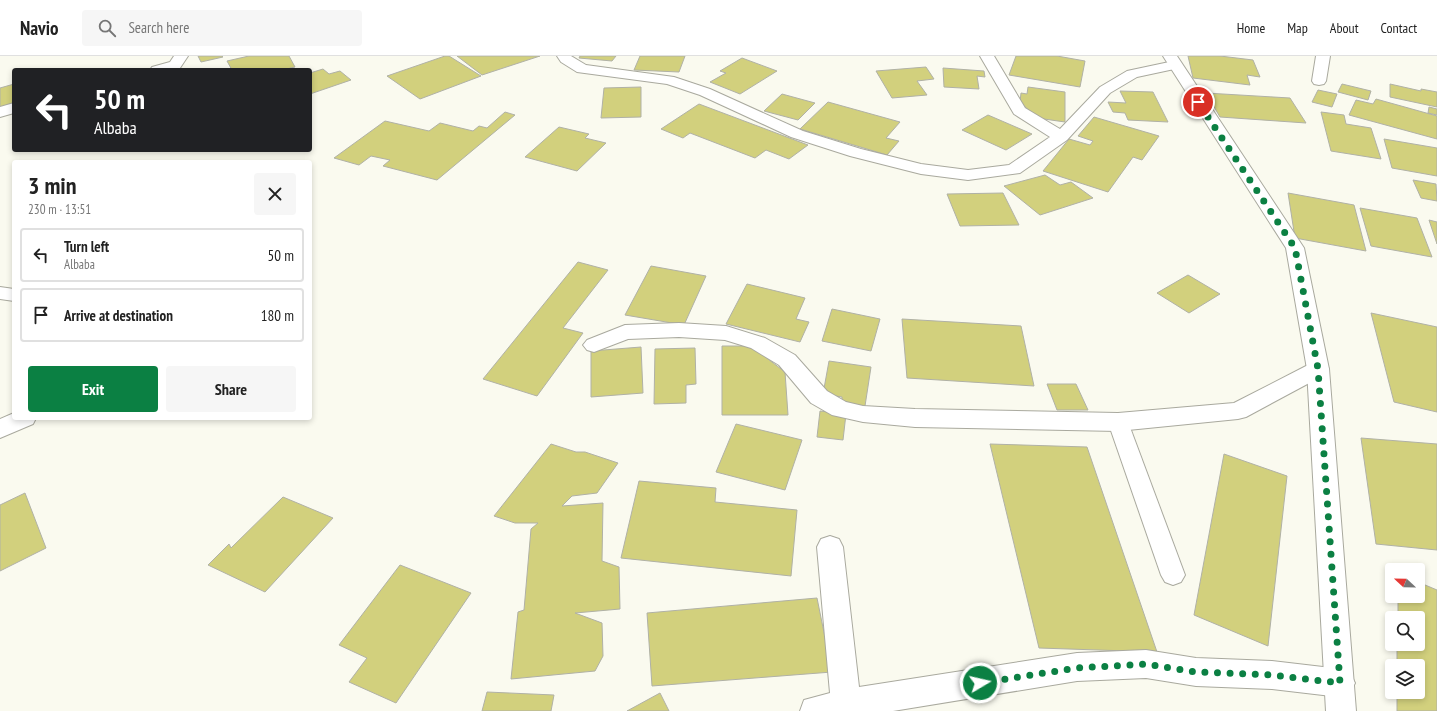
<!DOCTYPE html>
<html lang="en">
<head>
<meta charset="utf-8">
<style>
  :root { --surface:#fff; --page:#f6f6f6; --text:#222; --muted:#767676; --line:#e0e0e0; --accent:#0b8043 }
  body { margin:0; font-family:"PT Sans Narrow",sans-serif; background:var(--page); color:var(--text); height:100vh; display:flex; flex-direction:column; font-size:15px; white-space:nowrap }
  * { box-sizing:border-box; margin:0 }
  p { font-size:13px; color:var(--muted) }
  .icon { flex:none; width:22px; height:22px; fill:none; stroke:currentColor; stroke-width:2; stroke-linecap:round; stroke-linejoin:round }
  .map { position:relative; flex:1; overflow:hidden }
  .panel { position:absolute; left:12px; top:104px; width:300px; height:260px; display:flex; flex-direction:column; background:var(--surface); border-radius:4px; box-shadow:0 2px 6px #0003 }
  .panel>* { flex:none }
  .hud { position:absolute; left:12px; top:12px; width:300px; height:84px; border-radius:4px; box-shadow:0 2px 6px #0003; background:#202124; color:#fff; overflow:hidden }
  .needle { width:26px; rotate:292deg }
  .controls { position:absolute; left:1385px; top:507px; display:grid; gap:8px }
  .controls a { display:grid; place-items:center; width:40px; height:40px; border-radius:4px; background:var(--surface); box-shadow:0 2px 6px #0003; font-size:20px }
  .pin { position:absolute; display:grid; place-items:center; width:34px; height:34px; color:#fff; margin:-17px; border:2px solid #fff; border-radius:50%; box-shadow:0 1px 4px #0007 }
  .me { position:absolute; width:44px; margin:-22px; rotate:81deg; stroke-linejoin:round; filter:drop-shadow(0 0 3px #0008) }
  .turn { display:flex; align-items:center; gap:14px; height:84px; padding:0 16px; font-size:18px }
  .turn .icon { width:52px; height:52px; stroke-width:2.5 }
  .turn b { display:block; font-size:28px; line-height:34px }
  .round { display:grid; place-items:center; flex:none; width:42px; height:42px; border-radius:4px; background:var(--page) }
  .overview { display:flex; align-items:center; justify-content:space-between; height:68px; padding:0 16px }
  h1 { font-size:24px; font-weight:800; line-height:30px }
  .action { display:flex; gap:8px; margin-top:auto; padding:8px 16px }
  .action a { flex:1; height:46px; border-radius:4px; background:var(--accent); color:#fff; font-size:16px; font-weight:800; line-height:46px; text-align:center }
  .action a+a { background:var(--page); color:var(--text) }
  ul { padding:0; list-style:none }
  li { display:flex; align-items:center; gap:12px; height:54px; margin:0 8px 6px; padding:0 8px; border:2px solid var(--line); border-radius:4px }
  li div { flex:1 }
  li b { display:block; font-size:15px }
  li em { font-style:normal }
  header { display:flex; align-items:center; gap:24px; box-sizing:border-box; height:56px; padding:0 20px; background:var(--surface); border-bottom:1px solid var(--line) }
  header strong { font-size:19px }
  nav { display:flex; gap:22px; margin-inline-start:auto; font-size:14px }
  .search { width:280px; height:36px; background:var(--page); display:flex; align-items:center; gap:10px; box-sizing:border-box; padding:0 14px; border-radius:4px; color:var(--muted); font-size:15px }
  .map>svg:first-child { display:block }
</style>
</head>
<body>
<header>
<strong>Navio</strong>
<div class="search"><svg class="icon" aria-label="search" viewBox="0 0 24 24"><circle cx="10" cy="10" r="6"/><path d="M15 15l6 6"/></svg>Search here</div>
<nav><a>Home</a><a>Map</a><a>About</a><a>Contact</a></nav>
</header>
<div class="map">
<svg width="1437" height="655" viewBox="0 0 1437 655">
  <rect width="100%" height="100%" fill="#fafaef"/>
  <path fill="#d2d07d" stroke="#b0b1a6" d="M198,0h24l1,1 -22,5z
    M249,0h40l6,11 -13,3h-50l-5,-9z
    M445,0h4l32,20 -61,23 -33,-23z
    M457,0h83l-58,19z
    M580,0h36l-4,5 -33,-3z
    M640,0h45l-6,16 -45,-2z
    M1016,0h41l28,5 -5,26 -71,-12z
    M1188,0h32l33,4 7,17 -13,-2 3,10 -57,-7z
    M742,2l35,13 -37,23 -30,-12 16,-9 -6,-2z
    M926,11l8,12 -17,2 10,14 -35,3 -16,-27z
    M943,12l41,3 1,6 -8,-1 2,13 -35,-2z
    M323,13l6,5 11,-3 11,9 -41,14v-21z
    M14,28v21l-14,4v-21z
    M1342,28l29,7 -3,9 -30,-8z
    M1390,28l31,7v-2l16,3v15l-47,-10z
    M641,31v30l-40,1 3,-30z
    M1028,31l37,5v30l-28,-4 -17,-16 1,-9 6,1z
    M1318,34l19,4 -5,13 -20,-5z
    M1120,35l33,1 15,30 -40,-2 -3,-7 -12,-1 -5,-10 18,1z
    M1206,37l84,5 16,25 -86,-6z
    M782,38l33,9 -17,17 -34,-9z
    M1376,43l61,17v23l-88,-24 7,-15 17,4z
    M828,46l72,20 -14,16 13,3 -12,14 -87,-26z
    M699,48l109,41 -19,14 -23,-9 -11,8 -65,-25 -7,5 -22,-9z
    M1429,51l8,2v6l-9,-2z
    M505,56l10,3 -78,65 -54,-14 7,-6 -19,-4 -12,9 -25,-7 51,-37 44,10 11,-8 33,8 6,-5 8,2z
    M1321,56l23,3 2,9 25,4 10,31 -50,-8z
    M988,59l44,19 -26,16 -44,-20z
    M1094,61l65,19 -17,24 -9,-3 -25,35 -65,-21 26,-32 21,6 3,-4 -15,-5z
    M559,71l30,7 -4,4 21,5 -29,28 -52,-14z
    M1384,83l53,9v28l-45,-8z
    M1045,119l15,10 11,-3 22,16 -53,17 -36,-29z
    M1413,124l23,4 1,17 -16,-3z
    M1003,137l16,32 -59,1 -13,-32z
    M1288,137l66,12 12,46 -71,-13z
    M1360,152l57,10 15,39 -61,-11z
    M1429,164l8,2v22z
    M578,206l30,8 -45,58 20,5 -46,63 -54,-17z
    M651,210l55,10 -22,49 -59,-10z
    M1188,219l32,19 -31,19 -32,-20z
    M747,228l58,14 -9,21 13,3 -9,20 -74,-18z
    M832,253l48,10 -9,32 -49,-10z
    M1371,257l66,14v85l-43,-10z
    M902,263l119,7 13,60 -127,-8z
    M722,290h29l34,26 3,43h-66z
    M641,291l2,46 -52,4v-46z
    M695,292l1,36 -10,1v18l-32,1 1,-55z
    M829,305l42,6 -6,39 -23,-3v-6l-19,-3z
    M1047,328h29l12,26h-31z
    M820,355l26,3 -3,26 -26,-3z
    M736,368l66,16 -17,50 -69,-18z
    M1361,382l76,6v106l-61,-6z
    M551,388l25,8h9l33,11 -21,30 -25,3 -10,10 41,-3 -1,58 17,6 1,42 -45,4 27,10 1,33 -8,15 -84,8 7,-67 6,-2 7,-81 7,-6h-23l-21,-7z
    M990,388l97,3 70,205 -118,-4z
    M1224,398l63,22 -19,170 -74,-31z
    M639,425l77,7 -1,14 82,8 -6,66 -170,-18z
    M25,437l21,55 -46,23v-66z
    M283,441l50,21 -68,74 -57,-27 21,-21 2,4z
    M400,509l71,28 -75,110 -47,-21 18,-24 -28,-13z
    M1418,526l19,8v121h-40v-19h21v-26h-21v-22h21v-26h-20v-22h20z
    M817,542l15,74 -180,14 -5,-73z
    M487,636l67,3 -3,16h-69z
    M660,637l9,18h-42z"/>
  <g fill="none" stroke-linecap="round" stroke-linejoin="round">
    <g stroke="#a9a99e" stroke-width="2">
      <path id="service" d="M1118,359l7,2 3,5 57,153 -4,7 -8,3 -8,-3 -4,-7 -53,-153 3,-5z"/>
    </g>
    <g stroke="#a9a99e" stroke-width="2">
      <path id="minor" d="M174,0h14l-8,12 -7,2h-23l2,-3 18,-5z
        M557,0h14l15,9 88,12 36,12 93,42 58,18 60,15 47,6 41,-5 41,-28 -36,-23 -34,-58h14l31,52 35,21 40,-42 27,-16 47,-10 5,1 2,3 -2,3 -42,9 -27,16 -43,47 -47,33 -52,7 -47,-6 -71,-18 -59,-19 -91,-42 -33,-11 -90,-12 -16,-10z
        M1316,0h14l-4,25 -2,3 -5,1 -5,-1 -2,-3z
        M14,47v10l-14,4v-10z
        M0,231l14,2v12l-14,-2z
        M679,267l47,3 39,12 30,17 32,36 19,11 17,4 52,3 203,4 116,-10 76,-39 8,-3 8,3 3,5 -3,5 -80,43 -8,2 -120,12 -203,-4 -52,-5 -31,-7 -21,-12 -32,-38 -28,-17 -26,-8 -46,-3 -51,2 -34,13 -7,-2 -4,-5 4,-5 38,-15z
        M14,357v5h22l-3,6 -33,14v-19z
        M830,480l9,3 4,8 16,140 218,-34 69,-3 50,8 76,3 68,8 10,4 5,10 -5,10 -10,4 -68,-8 -76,-3 -50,-8 -69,3 -184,30h-93l4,-11 26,-7 -13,-146 4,-8z"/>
    </g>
    <g stroke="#a9a99e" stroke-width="2">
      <path id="tertiary" d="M1163,0h14l127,192 25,121 27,342h-30l-19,-342 -21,-121z"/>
    </g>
    <use href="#service" fill="#fff" fill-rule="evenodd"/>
    <use href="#minor" fill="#fff" fill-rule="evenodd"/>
    <use href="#tertiary" fill="#fff" fill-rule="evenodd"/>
  </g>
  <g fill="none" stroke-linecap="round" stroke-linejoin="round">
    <path stroke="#0b8043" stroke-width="7" stroke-dasharray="0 12.6" d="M980,627l97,-15 69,-4 50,8 76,3 68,8 -22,-314 -23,-121 -97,-146"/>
  </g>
</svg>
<div class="controls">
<a><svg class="needle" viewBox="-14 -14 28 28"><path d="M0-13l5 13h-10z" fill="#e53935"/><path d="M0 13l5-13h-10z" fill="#767676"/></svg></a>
<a><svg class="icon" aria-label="search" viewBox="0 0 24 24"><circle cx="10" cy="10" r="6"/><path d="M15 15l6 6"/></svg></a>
<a><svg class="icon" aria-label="layers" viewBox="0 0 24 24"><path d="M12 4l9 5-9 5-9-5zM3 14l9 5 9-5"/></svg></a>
</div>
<div class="pin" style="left:1198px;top:46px;background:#d93025"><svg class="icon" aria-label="arrive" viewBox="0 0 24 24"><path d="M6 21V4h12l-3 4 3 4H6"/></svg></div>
<svg class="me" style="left:980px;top:627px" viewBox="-20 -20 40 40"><circle r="17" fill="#0b8043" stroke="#fff" stroke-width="3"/><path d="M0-11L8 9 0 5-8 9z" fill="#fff"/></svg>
<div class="hud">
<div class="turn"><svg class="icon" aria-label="left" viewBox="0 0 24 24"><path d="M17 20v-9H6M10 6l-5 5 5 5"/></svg><div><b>50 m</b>Albaba</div></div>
</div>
<section class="panel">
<div class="overview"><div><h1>3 min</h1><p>230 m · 13:51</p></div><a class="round"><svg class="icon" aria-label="close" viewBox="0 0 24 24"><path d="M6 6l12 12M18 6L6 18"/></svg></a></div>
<ul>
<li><svg class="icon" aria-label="left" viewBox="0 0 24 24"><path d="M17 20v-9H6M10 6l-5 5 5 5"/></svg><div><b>Turn left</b><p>Albaba</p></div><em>50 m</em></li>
<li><svg class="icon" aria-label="arrive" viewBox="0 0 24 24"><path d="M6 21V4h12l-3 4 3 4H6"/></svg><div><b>Arrive at destination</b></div><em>180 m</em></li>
</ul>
<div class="action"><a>Exit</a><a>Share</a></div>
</section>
</div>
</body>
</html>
